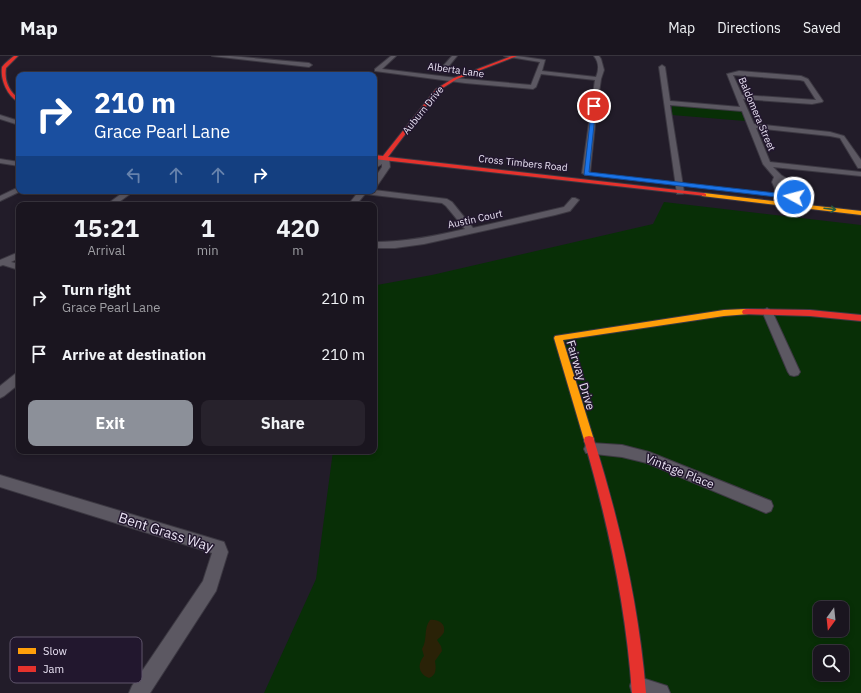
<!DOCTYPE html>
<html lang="en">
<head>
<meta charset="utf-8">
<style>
  :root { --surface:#1a151f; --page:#27222c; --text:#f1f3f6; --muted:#9f9fa4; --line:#38343d; --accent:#8c9099 }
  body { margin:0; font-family:"IBM Plex Sans",sans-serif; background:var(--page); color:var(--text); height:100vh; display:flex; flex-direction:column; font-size:15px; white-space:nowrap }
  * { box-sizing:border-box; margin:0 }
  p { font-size:13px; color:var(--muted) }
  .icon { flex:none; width:22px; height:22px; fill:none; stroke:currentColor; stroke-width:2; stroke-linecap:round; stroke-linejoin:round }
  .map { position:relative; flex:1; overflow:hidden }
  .sheet { position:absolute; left:16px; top:146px; width:361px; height:252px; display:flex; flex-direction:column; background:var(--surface); border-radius:8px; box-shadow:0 2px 6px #0003,0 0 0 1px var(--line) }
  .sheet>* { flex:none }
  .banner { position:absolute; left:16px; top:16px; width:361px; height:122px; border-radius:8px; box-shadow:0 2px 6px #0003,0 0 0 1px var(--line); background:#1a4fa0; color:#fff; overflow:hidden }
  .needle { width:26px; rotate:195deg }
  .tools { position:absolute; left:813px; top:545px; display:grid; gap:8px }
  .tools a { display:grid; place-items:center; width:36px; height:36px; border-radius:8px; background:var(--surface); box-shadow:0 2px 6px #0003,0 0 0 1px var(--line); font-size:20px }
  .pin { position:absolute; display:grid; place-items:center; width:34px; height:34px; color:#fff; margin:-17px; border:2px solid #fff; border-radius:50%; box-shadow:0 1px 4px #0007 }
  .me { position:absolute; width:44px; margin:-22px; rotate:277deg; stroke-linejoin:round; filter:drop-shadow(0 0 3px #0008) }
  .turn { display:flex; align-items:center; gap:14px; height:84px; padding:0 12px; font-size:18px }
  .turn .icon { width:52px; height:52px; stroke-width:2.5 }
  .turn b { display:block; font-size:28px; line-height:34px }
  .lanes { display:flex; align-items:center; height:38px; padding:0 12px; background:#0003; justify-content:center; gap:20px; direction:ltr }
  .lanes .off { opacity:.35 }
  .eta { display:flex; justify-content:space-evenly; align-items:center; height:68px; text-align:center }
  .eta b { font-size:24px; font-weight:800; line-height:28px }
  .cta { display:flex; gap:8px; margin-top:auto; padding:8px 12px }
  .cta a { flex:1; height:46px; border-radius:8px; background:var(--accent); color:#fff; font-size:16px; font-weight:800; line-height:46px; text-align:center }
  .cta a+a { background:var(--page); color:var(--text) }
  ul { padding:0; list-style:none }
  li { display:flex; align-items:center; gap:12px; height:56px; padding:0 12px }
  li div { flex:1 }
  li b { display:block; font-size:15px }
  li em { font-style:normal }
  header { display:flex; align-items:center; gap:24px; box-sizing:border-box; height:56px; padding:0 20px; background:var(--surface); border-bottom:1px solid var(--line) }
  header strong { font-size:19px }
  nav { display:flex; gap:22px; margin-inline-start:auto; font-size:14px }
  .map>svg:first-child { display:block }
</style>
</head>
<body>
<header>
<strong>Map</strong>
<nav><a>Map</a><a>Directions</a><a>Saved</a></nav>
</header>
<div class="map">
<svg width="861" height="637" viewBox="0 0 861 637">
  <rect width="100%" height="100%" fill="#221c29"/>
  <path fill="#082f06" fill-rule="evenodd" d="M672,49l69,6 4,10 -73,-6z
    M664,146l197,23v468h-597l52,-114 17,-128h41v-164l3,-2 55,-10 221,-51zM820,552h22v22h-22zM820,596h22v22h-22z"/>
  <path fill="#2a2207" d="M430,564c7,-1 16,3 14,12 -1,3 -5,6 -7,8l4,6 1,5 -7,10c1,7 2,14 -6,17 -12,-5 -11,-15 -5,-22l-2,-7c6,-10 1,-20 8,-29z"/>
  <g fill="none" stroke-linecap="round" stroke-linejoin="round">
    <g stroke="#3c3842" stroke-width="2">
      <path id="street" d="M212,0h18l79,7 3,2 -3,2z
        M391,0h5l-14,13 83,10 66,6 9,-23 -36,-6h13l28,4 -3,11 54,6c3,-7 3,-15 -2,-21h5l2,3 3,11 -3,9 -4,27 -7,67 -4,2 -4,-2 13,-93 -54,-6 -5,13 -3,2 -68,-6 -90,-12v-2z
        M452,0h5l-9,11h-4v-2z
        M662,9l3,2 5,34 70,6 -13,-33 12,-3 62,5 7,3 15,22 -1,1 -10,2 -69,-5 11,25 76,8 14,4 17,24v8h-3l-18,-30 -10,-2 -74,-8 14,34 91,10v4l-88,-9 8,8 10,6 7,16 -4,2h-3l-6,-15 -5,-3 6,15 -1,2h-6l-7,-16 2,-5 -11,-13 -21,-53 -72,-6 14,87 -1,2h-6l-18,-127zM733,19l67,5 4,1 12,19 -74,-5z
        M0,59l19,6v4l-19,-6z
        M382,100h3l4,2 1,9 -13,19h-3v-7l8,-12v-3l-8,5v-6z
        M0,103l19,3v4l-19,-3z
        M19,131v4h2l-21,10v-5z
        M374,134l73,9 5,3 21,26 91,-21 8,-9h3l4,2 -9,11 -15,4 -131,29 -29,4h-21v-6c31,0 61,-6 91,-13l-19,-23 -4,-3 -77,-9 -9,11h-8l11,-14z
        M125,135h9l-19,14h-9z
        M19,196v6l-8,4 8,2v6l-16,-5 -3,1v-6z
        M767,252l5,3 28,61 -2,3 -4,1 -4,-1 -2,-3 -26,-61z
        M19,317v11l-15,12 -4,2v-12l15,-12z
        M591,387l31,2 27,7 122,49 2,5 -2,5 -5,2 -119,-50 -25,-6 -36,-4 -2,-4 2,-4z
        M0,419l224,67 4,10 -12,39 -66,102h-21l3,-7 71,-105 9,-28 -212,-66z
        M639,621l28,9 3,7h-38l-2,-7 2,-7z"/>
    </g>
    <g stroke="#3c3842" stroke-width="2">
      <path id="slow" d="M704,137l157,18v4l-159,-19v-2z
        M746,253l3,1 1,2 -1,2 -25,2 -161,24 31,100 -1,3 -4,1 -4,-1 -31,-105 1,-2 169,-26z"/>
    </g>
    <g stroke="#3c3842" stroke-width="2">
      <path id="jam" d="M14,0h4l-12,12c-2,13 3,23 13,31v3c-11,-5 -19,-22 -17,-35 3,-4 8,-8 12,-11z
        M512,0h5l-60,23 -19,12 -50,66 316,36 2,1v2l-332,-37v-4l9,1 53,-67 18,-11z
        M746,253l64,1 51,5v6l-51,-5 -67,-2 -1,-2 1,-2z
        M589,380l4,1 1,3c26,83 45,166 52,253h-14c-6,-87 -24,-170 -48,-253l1,-3z"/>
    </g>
    <use href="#street" fill="#5c5862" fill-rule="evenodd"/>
    <use href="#slow" fill="#ff9f0a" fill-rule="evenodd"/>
    <use href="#jam" fill="#e5322d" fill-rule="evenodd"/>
  </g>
  <defs><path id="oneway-shaft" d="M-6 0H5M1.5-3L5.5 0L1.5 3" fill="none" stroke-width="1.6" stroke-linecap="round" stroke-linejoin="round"/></defs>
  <use stroke="#285e40" href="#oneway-shaft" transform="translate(830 153) rotate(7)"/>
  <path fill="#1a73e8" stroke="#114b97" d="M592,49l4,1 -7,66 205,23 3,2 -3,2 -210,-24z"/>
  <g text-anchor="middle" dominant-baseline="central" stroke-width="3" stroke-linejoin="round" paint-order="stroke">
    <g font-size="10" fill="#ebe4f5" stroke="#22172e">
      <text transform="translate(456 14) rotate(8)">Alberta Lane</text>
      <text transform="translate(423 54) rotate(-51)">Auburn Drive</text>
      <text transform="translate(757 58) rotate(67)">Baldomera Street</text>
      <text transform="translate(523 107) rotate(6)">Cross Timbers Road</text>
      <text transform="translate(475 163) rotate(-12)">Austin Court</text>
    </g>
    <g font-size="12" fill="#ebe4f5" stroke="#22172e">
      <text transform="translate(581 319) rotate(73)">Fairway Drive</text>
      <text transform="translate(680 415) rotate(22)">Vintage Place</text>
    </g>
    <g font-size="14" fill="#ebe4f5" stroke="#22172e">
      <text transform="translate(166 476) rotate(18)">Bent Grass Way</text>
    </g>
  </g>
  <rect x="10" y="581" width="132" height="46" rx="6" fill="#22172e" stroke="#5e546a" stroke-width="1"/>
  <rect x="18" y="592" width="18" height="6" fill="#ff9f0a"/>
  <rect x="18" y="610" width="18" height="6" fill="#e5322d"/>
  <g font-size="11" fill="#ebe4f5">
    <text x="43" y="599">Slow</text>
    <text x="43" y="617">Jam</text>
  </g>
</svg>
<div class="tools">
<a><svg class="needle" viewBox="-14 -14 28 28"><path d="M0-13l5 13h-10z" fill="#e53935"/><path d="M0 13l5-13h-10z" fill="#9f9fa4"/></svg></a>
<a><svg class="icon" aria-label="search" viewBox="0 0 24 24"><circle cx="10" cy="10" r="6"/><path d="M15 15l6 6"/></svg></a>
</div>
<div class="pin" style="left:594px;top:50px;background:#d93025"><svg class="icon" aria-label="arrive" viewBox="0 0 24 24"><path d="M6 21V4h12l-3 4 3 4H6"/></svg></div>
<svg class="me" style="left:794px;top:141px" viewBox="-20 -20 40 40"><circle r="17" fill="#1a73e8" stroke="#fff" stroke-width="3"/><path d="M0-11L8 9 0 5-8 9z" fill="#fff"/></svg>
<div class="banner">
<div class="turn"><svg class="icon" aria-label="right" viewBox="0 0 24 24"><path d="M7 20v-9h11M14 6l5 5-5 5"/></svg><div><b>210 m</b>Grace Pearl Lane</div></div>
<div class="lanes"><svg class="icon off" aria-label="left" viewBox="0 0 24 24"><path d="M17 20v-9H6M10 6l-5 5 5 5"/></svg><svg class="icon off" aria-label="ahead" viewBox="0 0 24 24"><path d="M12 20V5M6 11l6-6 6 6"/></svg><svg class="icon off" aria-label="ahead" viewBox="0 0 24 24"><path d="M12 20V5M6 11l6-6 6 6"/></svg><svg class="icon" aria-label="right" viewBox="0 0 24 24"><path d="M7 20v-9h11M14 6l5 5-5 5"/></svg></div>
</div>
<section class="sheet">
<div class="eta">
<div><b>15:21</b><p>Arrival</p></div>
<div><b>1</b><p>min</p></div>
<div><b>420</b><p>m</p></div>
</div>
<ul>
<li><svg class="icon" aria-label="right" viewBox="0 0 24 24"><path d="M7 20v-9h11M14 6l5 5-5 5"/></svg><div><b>Turn right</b><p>Grace Pearl Lane</p></div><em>210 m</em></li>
<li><svg class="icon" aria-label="arrive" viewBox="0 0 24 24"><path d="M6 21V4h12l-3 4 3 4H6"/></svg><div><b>Arrive at destination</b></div><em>210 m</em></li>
</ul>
<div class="cta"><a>Exit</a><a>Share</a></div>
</section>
</div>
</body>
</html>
